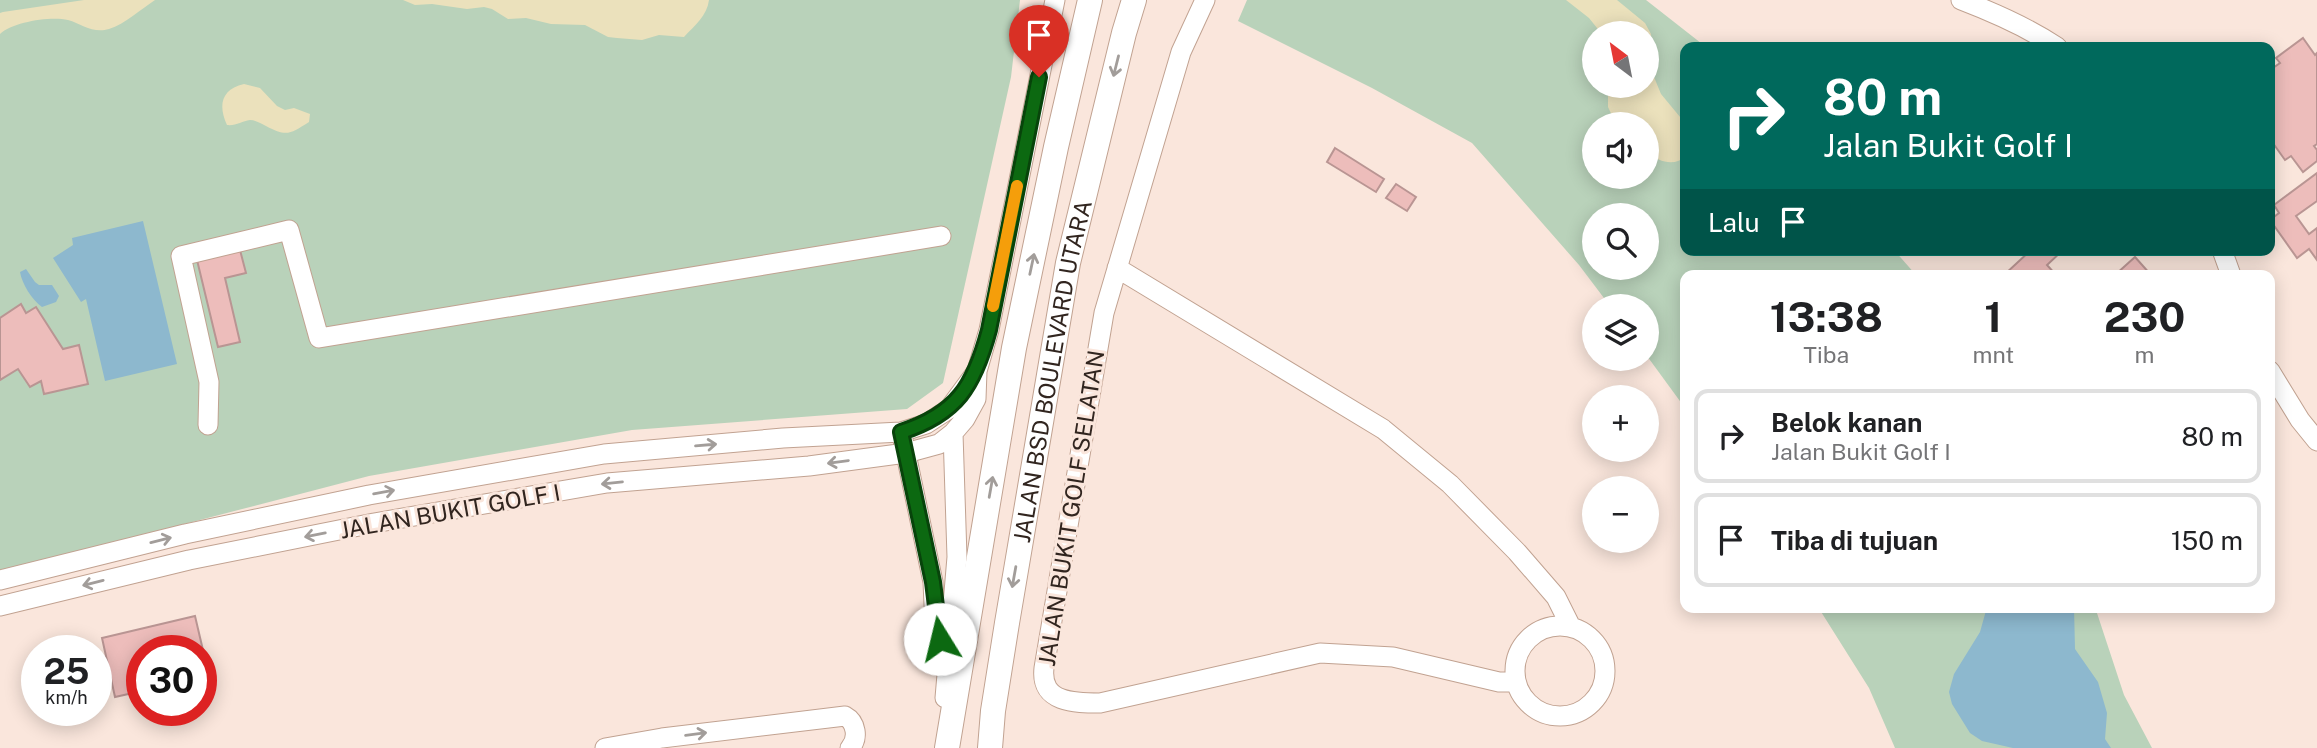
<!DOCTYPE html>
<html lang="id">
<head>
<meta charset="utf-8">
<style>
  :root { --surface:#fff; --page:#f6f6f6; --text:#202124; --muted:#757577; --line:#e0e0e0 }
  body { margin:0; font-family:"Public Sans",sans-serif; background:var(--page); color:var(--text); height:100vh; display:flex; flex-direction:column; font-size:26px; white-space:nowrap }
  * { box-sizing:border-box; margin:0 }
  p { font-size:23px; color:var(--muted) }
  .icon { flex:none; width:38px; height:38px; fill:none; stroke:currentColor; stroke-width:2; stroke-linecap:round; stroke-linejoin:round }
  .map { position:relative; flex:1; overflow:hidden }
  .panel { position:absolute; left:1680px; top:270px; width:595px; height:343px; display:flex; flex-direction:column; background:var(--surface); border-radius:14px; box-shadow:0 4px 18px #0003 }
  .panel>* { flex:none }
  .guide { position:absolute; left:1680px; top:42px; width:595px; height:214px; border-radius:14px; box-shadow:0 4px 18px #0003; background:#00695c; color:#fff; overflow:hidden }
  .needle { width:46px; rotate:328deg }
  .tools { position:absolute; left:1582px; top:21px; display:grid; gap:14px }
  .tools a { display:grid; place-items:center; width:77px; height:77px; border-radius:50%; background:var(--surface); box-shadow:0 4px 18px #0003; font-size:35px }
  .speed { position:absolute; left:21px; top:635px; display:flex; gap:14px; font-size:35px; font-weight:700; text-align:center }
  .speed>* { display:grid; place-content:center; width:91px; height:91px; border-radius:50%; background:var(--surface); box-shadow:0 4px 18px #0003; line-height:1 }
  .speed small { font-size:18px; font-weight:400 }
  .speed .limit { border:10px solid #d22; background:#fff; color:#111 }
  .pin { position:absolute; display:grid; place-items:center; width:60px; height:60px; color:#fff; margin:-72px -30px; border-radius:50% 50% 50% 0; rotate:-45deg; box-shadow:0 0 7px #0007 }
  .pin .icon { rotate:45deg }
  .me { position:absolute; width:77px; margin:-38px; rotate:351deg; stroke-linejoin:round; filter:drop-shadow(0 0 5px #0008) }
  .turn { display:flex; align-items:center; gap:24px; height:147px; padding:0 28px; font-size:32px }
  .turn .icon { width:91px; height:91px; stroke-width:2.5 }
  .turn b { display:block; font-size:49px; line-height:60px }
  .then { display:flex; align-items:center; height:66px; padding:0 28px; background:#0003; gap:14px; font-size:26px }
  .eta { display:flex; justify-content:space-evenly; align-items:center; height:119px; text-align:center }
  .eta b { font-size:42px; font-weight:700; line-height:49px }
  ul { padding:0; list-style:none }
  li { display:flex; align-items:center; gap:21px; height:94px; margin:0 14px 10px; padding:0 14px; border:4px solid var(--line); border-radius:14px }
  li div { flex:1 }
  li b { display:block; font-size:26px }
  li em { font-style:normal }
  .map>svg:first-child { display:block }
</style>
</head>
<body>
<div class="map">
<svg width="2317" height="748" viewBox="0 0 2317 748">
  <rect width="100%" height="100%" fill="#fae6dc"/>
  <path fill="#b9d2ba" fill-rule="evenodd" d="M0,0h1020l-9,77 -68,306 -36,26 -275,21 -263,46 -369,96z
    M1247,0h399l60,47h-21v203h209l22,25h-231v133l-38,-52v-50h-37l-31,-41 -107,-122 -100,-55 -134,-67zM1594,33h53v53h-53zM1594,124h53v53h-53zM1594,215h53v53h-53z
    M1818,607h277l29,88 28,53h-257l-26,-60z"/>
  <path fill="#ebe1bc" d="M84,0h71c-14,9 -30,24 -46,29 -16,5 -27,-5 -41,-9 -18,-4 -55,2 -68,14v-21l3,-1z
    M403,0h306c-2,16 -14,25 -25,37l-25,-2 -17,5 -25,-2 -9,-1 -23,-12 -34,-1 -25,-6 -18,1 -16,-10 -8,-2 -17,2 -35,-5 -17,1z
    M1566,0h51l28,23 6,11 3,43 7,17 24,29v34c-12,10 -26,4 -38,-4v-29h-31l-8,-17v-21h39v-53h-46l-12,-15z
    M244,84l16,4 17,18 8,4 9,-2 16,6 -1,8c-19,12 -22,15 -43,4 -5,-2 -10,-6 -16,-6 -8,1 -14,6 -23,5 -9,-19 -6,-36 17,-41z"/>
  <path fill="#8db8ce" d="M143,221l34,143 -72,17 -19,-82 -5,3 -28,-44 20,-13 -1,-7z
    M26,269l9,13 4,3h13l7,11 -3,6 -14,5c-10,-7 -20,-23 -22,-35z
    M1987,607h87l1,42 23,33 9,31 -2,26 6,9h-98l-31,-7 -12,-8 -18,-29 -3,-12 5,-18 26,-42z"/>
  <path fill="#edbdbb" stroke="#b99593" stroke-width="2" d="M2303,38l12,17 2,-2v91l-3,2 3,4v11l-14,11 -12,-16 -6,4 -15,-21v-69l10,-7 -4,-5z
    M1335,148l49,31 -8,13 -49,-30z
    M2317,173v28l-21,15 13,18 8,-6v32l-8,-11 -12,9 -27,-38 9,-7 -5,-8z
    M1396,184l20,13 -9,14 -21,-13z
    M240,250l6,23 -21,5 15,64 -22,5 -21,-87z
    M2031,250h32l-16,15 9,10h-52z
    M2135,257l16,18h-36z
    M21,304l5,9 10,-6 27,42 16,-4 9,39 -44,10 -3,-13 -11,6 -12,-18 -18,11v-62z
    M195,616l18,77 -12,3v-45h-59v40l-27,6 -13,-59z"/>
  <g fill="none" stroke-linecap="round" stroke-linejoin="round">
    <g stroke="#c1a291" stroke-width="21">
      <path id="minor" d="M1205,0l-24,52 -77,261 -60,355c-4,35 31,35 56,35l220,-50 73,4 106,25h17
        M1961,0c34,13 66,27 96,47
        M2222,250l9,25
        M1117,268l266,161 67,55 67,68 39,45 15,30
        M2270,371l30,49 17,21
        M208,425l1,-43 -28,-126 108,-26 30,108 622,-102
        M903,440l30,142 1,23 9,46
        M0,580l185,-46 184,-39 235,-41 179,-16 118,-6 25,-8 23,-15 28,-38
        M0,606l189,-46 185,-37 233,-40 202,-17 97,-13 33,-9 14,-11 12,-14 11,-20 1,-28 12,-41 66,-330
        M1515 671a45 45 0 1 1 90 0a45 45 0 1 1-90 0Z
        M945,698l12,-141 -4,-124
        M605,748l57,-10 183,-22c11,6 14,22 5,32"/>
    </g>
    <g stroke="#c1a291" stroke-width="26">
      <g id="major">
        <path d="M947,748l67,-400 42,-201 34,-147"/>
        <path id="s1" d="M990,748l3,-37 14,-88 61,-360 56,-230 10,-33"/>
      </g>
    </g>
    <use href="#minor" stroke="#fff" stroke-width="19"/>
    <use href="#major" stroke="#fff" stroke-width="24"/>
  </g>
  <defs><path id="oneway-shaft" d="M-6 0H5M1.5-3L5.5 0L1.5 3" fill="none" stroke-width="1.6" stroke-linecap="round" stroke-linejoin="round" transform="scale(1.75)"/></defs>
  <g stroke="#a29d9a">
    <use href="#oneway-shaft" transform="translate(1116 66) rotate(104)"/>
    <use href="#oneway-shaft" transform="translate(1032 264) rotate(-78)"/>
    <use href="#oneway-shaft" transform="translate(706 445) rotate(-5)"/>
    <use href="#oneway-shaft" transform="translate(838 462) rotate(172)"/>
    <use href="#oneway-shaft" transform="translate(612 483) rotate(174)"/>
    <use href="#oneway-shaft" transform="translate(991 487) rotate(-80)"/>
    <use href="#oneway-shaft" transform="translate(384 492) rotate(-10)"/>
    <use href="#oneway-shaft" transform="translate(315 535) rotate(169)"/>
    <use href="#oneway-shaft" transform="translate(161 540) rotate(-14)"/>
    <use href="#oneway-shaft" transform="translate(1014 577) rotate(100)"/>
    <use href="#oneway-shaft" transform="translate(93 583) rotate(166)"/>
    <use href="#oneway-shaft" transform="translate(696 734) rotate(-7)"/>
  </g>
  <g fill="none" stroke-linecap="round" stroke-linejoin="round">
    <g stroke="#08440b" stroke-width="18">
      <path id="route" d="M940,639l-7,-57 -32,-150c56,-18 73,-46 88,-102l50,-253"/>
    </g>
    <use href="#route" stroke="#0c6911" stroke-width="12"/>
    <path stroke="#f59e0b" stroke-width="12" d="M993,306l24,-120"/>
  </g>
  <g text-anchor="middle" dominant-baseline="central" stroke-width="6" stroke-linejoin="round" paint-order="stroke">
    <g font-size="23" fill="#31251f" stroke="#fae6dc">
      <text stroke="none"><textPath href="#s1" startOffset="382">JALAN BSD BOULEVARD UTARA</textPath></text>
      <text transform="translate(1071 508) rotate(-81)">JALAN BUKIT GOLF SELATAN</text>
      <text transform="translate(450 511) rotate(-10)">JALAN BUKIT GOLF I</text>
    </g>
  </g>
</svg>
<div class="tools">
<a><svg class="needle" viewBox="-14 -14 28 28"><path d="M0-13l5 13h-10z" fill="#e53935"/><path d="M0 13l5-13h-10z" fill="#757577"/></svg></a>
<a><svg class="icon" aria-label="sound" viewBox="0 0 24 24"><path d="M4 9h4l5-4v14l-5-4H4zM17 9q2 3 0 6"/></svg></a>
<a><svg class="icon" aria-label="search" viewBox="0 0 24 24"><circle cx="10" cy="10" r="6"/><path d="M15 15l6 6"/></svg></a>
<a><svg class="icon" aria-label="layers" viewBox="0 0 24 24"><path d="M12 4l9 5-9 5-9-5zM3 14l9 5 9-5"/></svg></a>
<a>+</a>
<a>−</a>
</div>
<div class="speed"><div>25<small>km/h</small></div><div class="limit">30</div></div>
<div class="pin" style="left:1039px;top:77px;background:#d93025"><svg class="icon" aria-label="arrive" viewBox="0 0 24 24"><path d="M6 21V4h12l-3 4 3 4H6"/></svg></div>
<svg class="me" style="left:940px;top:639px" viewBox="-20 -20 40 40"><circle r="19" fill="#fff"/><path d="M0-13L10 11 0 6-10 11z" fill="#0c6911"/></svg>
<div class="guide">
<div class="turn"><svg class="icon" aria-label="right" viewBox="0 0 24 24"><path d="M7 20v-9h11M14 6l5 5-5 5"/></svg><div><b>80 m</b>Jalan Bukit Golf I</div></div>
<div class="then">Lalu<svg class="icon" aria-label="arrive" viewBox="0 0 24 24"><path d="M6 21V4h12l-3 4 3 4H6"/></svg></div>
</div>
<section class="panel">
<div class="eta">
<div><b>13:38</b><p>Tiba</p></div>
<div><b>1</b><p>mnt</p></div>
<div><b>230</b><p>m</p></div>
</div>
<ul>
<li><svg class="icon" aria-label="right" viewBox="0 0 24 24"><path d="M7 20v-9h11M14 6l5 5-5 5"/></svg><div><b>Belok kanan</b><p>Jalan Bukit Golf I</p></div><em>80 m</em></li>
<li><svg class="icon" aria-label="arrive" viewBox="0 0 24 24"><path d="M6 21V4h12l-3 4 3 4H6"/></svg><div><b>Tiba di tujuan</b></div><em>150 m</em></li>
</ul>
</section>
</div>
</body>
</html>
